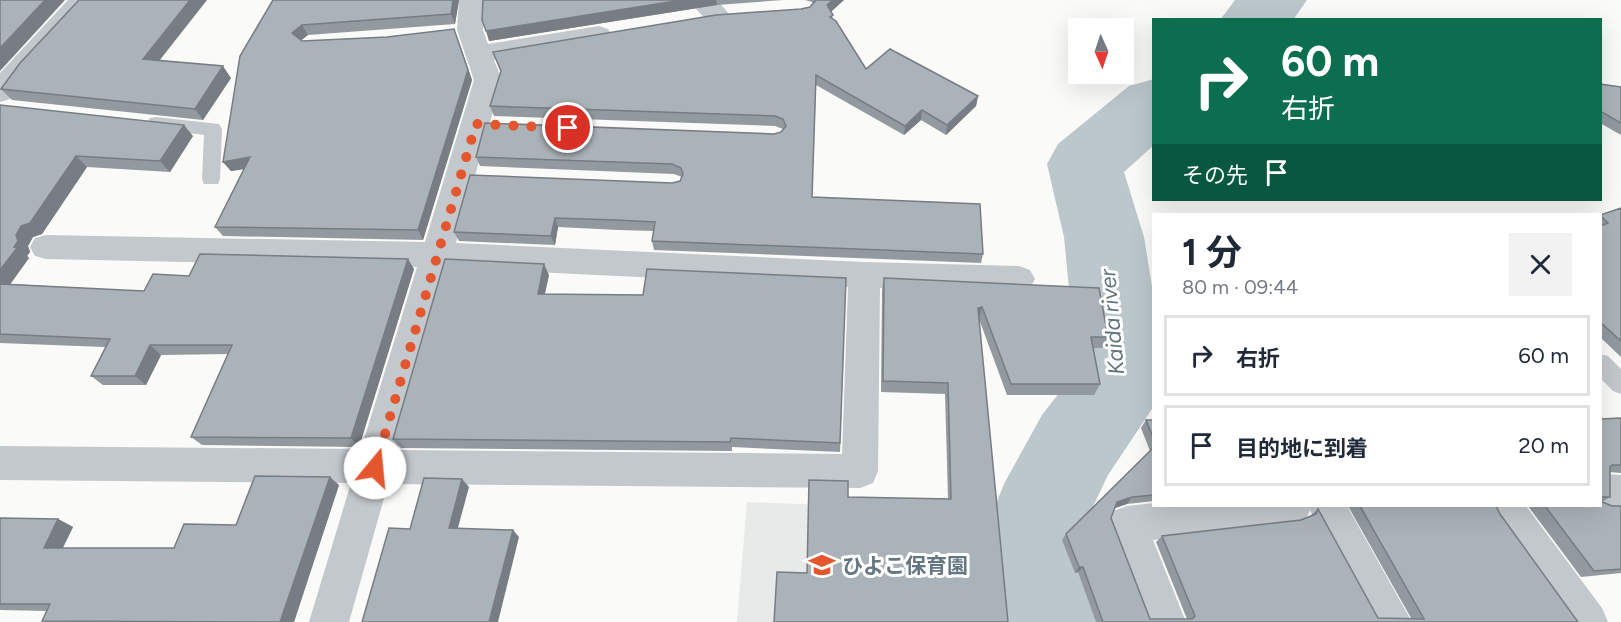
<!DOCTYPE html>
<html lang="ja">
<head>
<meta charset="utf-8">
<style>
  :root { --surface:#fff; --page:#f2f2f3; --text:#1f2937; --muted:#747a83; --line:#e0e1e3 }
  body { margin:0; font-family:Figtree,"Noto Sans JP",sans-serif; background:var(--page); color:var(--text); height:100vh; display:flex; flex-direction:column; font-size:22px; white-space:nowrap }
  * { box-sizing:border-box; margin:0 }
  p { font-size:20px; color:var(--muted) }
  .icon { flex:none; width:33px; height:33px; fill:none; stroke:currentColor; stroke-width:2; stroke-linecap:round; stroke-linejoin:round }
  .map { position:relative; flex:1; overflow:hidden }
  .drawer { position:absolute; left:1152px; top:213px; width:450px; height:294px; display:flex; flex-direction:column; background:var(--surface); border-radius:0px; box-shadow:0 6px 24px #0002 }
  .drawer>* { flex:none }
  .hud { position:absolute; left:1152px; top:18px; width:450px; height:183px; border-radius:0px; box-shadow:0 6px 24px #0002; background:#0b6e4f; color:#fff; overflow:hidden }
  .needle { width:39px; rotate:177deg }
  .buttons { position:absolute; left:1068px; top:18px; display:grid; gap:12px }
  .buttons a { display:grid; place-items:center; width:66px; height:66px; border-radius:0px; background:var(--surface); box-shadow:0 6px 24px #0002; font-size:30px }
  .pin { position:absolute; display:grid; place-items:center; width:51px; height:51px; color:#fff; margin:-26px; border:3px solid #fff; border-radius:50%; box-shadow:0 2px 6px #0007 }
  .me { position:absolute; width:66px; margin:-33px; rotate:17deg; stroke-linejoin:round; filter:drop-shadow(0 0 4px #0008) }
  .turn { display:flex; align-items:center; gap:21px; height:126px; padding:0 30px; font-size:27px }
  .turn .icon { width:78px; height:78px; stroke-width:2.5 }
  .turn b { display:block; font-size:42px; line-height:51px }
  .then { display:flex; align-items:center; height:57px; padding:0 30px; background:#0003; gap:12px; font-size:22px }
  .round { display:grid; place-items:center; flex:none; width:63px; height:63px; border-radius:0px; background:var(--page) }
  .headline { display:flex; align-items:center; justify-content:space-between; height:102px; padding:0 30px }
  h1 { font-size:36px; font-weight:700; line-height:45px }
  ul { padding:0; list-style:none }
  li { display:flex; align-items:center; gap:18px; height:81px; margin:0 12px 9px; padding:0 18px; border:3px solid var(--line); border-radius:0px }
  li div { flex:1 }
  li b { display:block; font-size:22px }
  li em { font-style:normal }
  .map>svg:first-child { display:block }
</style>
</head>
<body>
<div class="map">
<svg width="1621" height="622" viewBox="0 0 1621 622">
  <rect width="100%" height="100%" fill="#fafaf8"/>
  <path fill="#e8e9e9" d="M747,502l154,6 1,114h-165z"/>
  <g fill="none" stroke-linecap="round" stroke-linejoin="round">
    <path fill="#bbc7cb" fill-rule="evenodd" d="M1235,0h72l-14,20h-73z
      M1154,79v66l-30,27 20,65 10,62v107l-46,69 -20,42 8,72 12,33h-104l-10,-33 -3,-74 14,-33 37,-67 35,-45 -13,-133 -17,-73 11,-20 71,-58z"/>
    <path fill="#c3c8cc" fill-rule="evenodd" d="M156,117l63,7 3,5 -2,50 -2,5h-14l-2,-5 2,-44 -54,-7 -3,-5 3,-5z
      M1600,354l8,2 13,13v25l-8,-3 -13,-13z"/>
    <path fill="#c3c8cc" fill-rule="evenodd" d="M68,0h28l-67,73 -19,26 -10,3v-29z
      M459,0h26l-2,30 5,14 111,-18 9,3 4,6 -4,6 -9,3 -105,16 8,20 -46,163 408,19 155,4 11,4 5,9 -5,9 -11,4 -139,-4 -2,183 -5,12 -13,5 -472,-4 -39,138h-40l42,-139 -351,-3v-34l361,3 56,-182 -371,-8 -11,-3 -5,-9 5,-9 11,-3 379,7 49,-162 -17,-50zM449,268l399,19 -6,167 -444,-4z
      M690,0h27l13,15 -4,6c-17,5 -27,-7 -36,-21z
      M1600,474l21,1v36l-21,-1 -11,-4h11z
      M1154,503v3h193l65,116h-42l-60,-112 -4,9 -13,5 -140,16 33,82h-40l-38,-98 5,-13 14,-5z
      M1485,506h41l76,102 6,14h-45l-72,-103z"/>
  </g>
  <path fill="#929a9f" d="M273,0h186l-4,24 -147,11 -7,5 1,1 156,-2 14,41 -49,160 -200,-4 -8,-9 29,-58 -13,2 -8,-9z
    M483,0h300l-66,5 -228,36z
    M805,0h39l-13,12 2,7 33,50 112,27 -2,10 -30,29 -25,-15 -17,15 -88,-50 -4,112 171,57 -2,9 -327,-13 -2,-9 2,-10 -36,-1 -60,-3 -3,18 -96,-4 -5,-9 218,-49 8,-2 2,-4 -8,-3 -194,-8 -4,-9 298,-23 7,-2 2,-3 -8,-3 -281,-10 -4,-10 311,-97 9,-2 3,-3 -1,-2z
    M160,60l71,18 -28,42 -191,-20 -11,-11z
    M1600,84l21,3v48l-21,-12z
    M0,105l193,31 -23,36 -83,-5 -45,67 -9,3 -5,9 2,6 -3,4 2,2 -19,26 134,7 45,-15 225,-7 -55,178 -157,-2 -11,-8 37,-83 -67,1 -15,30h-43l-12,-9 14,-29 -105,-4z
    M1621,208v149l-21,-20v-122z
    M549,275l-4,19 98,1 203,-17 -6,174 -108,-5v4l-331,-3 -8,-9z
    M884,278l224,59 -6,11h-9l7,36 -6,11h-87l-28,-76 29,303 -201,-49 41,-76 100,2 -3,-105 -64,-2 1,-102z
    M1621,418v55l-11,-1v25l-8,5 10,4h9v67l-40,4 -53,-71h72v-87z
    M1146,420h8v81l-27,3 -12,4 -4,10 39,101h37l-31,-77 6,-6 139,-16 9,-4 8,-7 60,109h33l-63,-112h148l4,8 78,108h-482l-18,-50 -3,1 -13,-33 4,-6 84,-83 -9,-23z
    M339,485l-45,137h-249l-3,-1 5,-10 -47,-1v-92l58,1 15,8 -10,21h111z"/>
  <path fill="#777d82" d="M45,0h20l-65,71v-23z
    M190,0h17l-55,70 -9,-11z
    M453,0h6l-4,24 -4,-10z
    M682,0h34l1,5 -228,36 -3,-10z
    M833,0h11l-17,15v-10z
    M302,25l6,10 -10,8 -6,-10z
    M454,29l18,51 -49,160 -5,-10z
    M223,66l8,12 -28,42 -8,-11z
    M978,96l-2,10 -30,29 1,-10z
    M922,110l-1,10 -17,15 1,-9z
    M184,125l9,11 -23,36 -10,-11z
    M76,156l11,11 -45,67 -9,3 -5,9 2,6 -3,4 2,2 -25,35 -4,-3v-20l14,-23 2,-12 5,-9z
    M250,157l7,10 -26,4 -8,-9z
    M555,218l3,9 -3,18 -4,-9z
    M408,259l6,10 -55,178 -8,-9z
    M544,264l5,11 -7,30 -4,-11z
    M982,307l-3,12 -1,-11z
    M150,345l11,10 -15,30 -11,-9z
    M330,477l9,8 -45,137h-14z
    M462,479l7,8 -13,48 -7,-7z
    M1132,497l-5,7 -15,5 5,-7z
    M58,519l15,8 -14,28 -15,-7z
    M513,530l6,7 -21,85h-9z
    M1079,567h4l-5,5 -3,1z"/>
  <path fill="#aab3b9" stroke="#777d82" stroke-width="1.5" d="M0,0h45l-45,48z
    M79,0h111l-47,59 80,7 -28,43 -194,-20 19,-26z
    M273,0h180l-2,14 -149,11 -10,8 10,8 85,-4 67,-8 14,41 -50,160 -203,-3 35,-70 -27,5 17,-106z
    M483,0h199l-196,31 -4,-11z
    M816,0h17l-6,5 6,10 -3,2 6,4 30,48 24,-20 88,47 -31,29 -25,-15 -17,16 -89,-51 -4,122 168,7 3,50 -331,-13 3,-19 -40,-2 -60,-2 -4,18 -97,-4 16,-57 202,8 8,-2 3,-7 -2,-6 -9,-4 -196,-7 9,-34 289,11 7,-2 5,-6 -3,-7 -8,-3 -285,-10 11,-35 -8,-19 223,-37 85,-6 9,-2z
    M1600,84l21,3v36l-21,-12z
    M0,105l184,20 -24,36 -84,-5 -46,67 -9,3 -5,9 2,6 -4,6 3,1 -17,22z
    M1621,208v133l-21,-19v-96l8,-3 -8,-8z
    M200,254l208,5 -57,179 -160,-1 41,-92h-82l-15,31h-44l19,-37 -110,-5v-50l144,7 9,-17 36,2z
    M445,259l99,5 -6,30 105,1 4,-26 199,9 -6,165 -109,-5 -1,4 -337,-3z
    M884,278l215,10 9,49h-17l9,47h-89l-29,-77 -4,1 30,314h-234l3,-50 30,1 2,-93 39,1v16l103,2 -3,-116 -65,-2z
    M1621,418v47h-9l-2,2v30h-9l-1,2v-80z
    M1146,420h8v20z
    M1154,447v48l-22,2 -15,5 -6,16 39,101h42l3,-3 -33,-80 139,-16 15,-6 2,-5 60,109 46,1 -64,-113h136l4,8 78,108h-475l-20,-55h-4l-13,-33z
    M255,476l75,1 -50,145 -238,-1 8,-17h-50v-86l58,1 -14,29h130l10,-24 52,1z
    M424,478l38,1 -13,49 64,2 -24,92h-127l27,-94 21,1z
    M1600,501l12,5h9v63l-27,2 -49,-65h55z"/>
  <g fill="none" stroke-linecap="round" stroke-linejoin="round">
    <path stroke="#e4572e" stroke-width="10" stroke-dasharray="0 18" d="M375,468l101,-344 92,4"/>
  </g>
  <defs>
    <g id="school-bare" transform="scale(2.07)"><path d="M0-5L7-2L0 1L-7-2ZM-4 1L0 2.5L4 1V4Q0 6-4 4Z" fill="#e4572e" stroke="#fff" stroke-width="2.5" paint-order="stroke"/></g>
  </defs>
  <g fill-rule="evenodd">
    <use href="#school-bare" x="822" y="565"/>
  </g>
  <g text-anchor="middle" dominant-baseline="central" stroke-width="6" stroke-linejoin="round" paint-order="stroke">
    <g font-size="21" font-weight="bold" fill="#657683" stroke="#fff" text-anchor="start">
      <text x="842" y="565">ひよこ保育園</text>
    </g>
    <g font-size="22" font-style="italic" fill="#60757c" stroke="#fff">
      <text transform="translate(1112 322) rotate(-95)">Kaida river</text>
    </g>
  </g>
</svg>
<div class="buttons">
<a><svg class="needle" viewBox="-14 -14 28 28"><path d="M0-13l5 13h-10z" fill="#e53935"/><path d="M0 13l5-13h-10z" fill="#747a83"/></svg></a>
</div>
<div class="pin" style="left:568px;top:128px;background:#d93025"><svg class="icon" aria-label="arrive" viewBox="0 0 24 24"><path d="M6 21V4h12l-3 4 3 4H6"/></svg></div>
<svg class="me" style="left:375px;top:468px" viewBox="-20 -20 40 40"><circle r="19" fill="#fff"/><path d="M0-13L10 11 0 6-10 11z" fill="#e4572e"/></svg>
<div class="hud">
<div class="turn"><svg class="icon" aria-label="right" viewBox="0 0 24 24"><path d="M7 20v-9h11M14 6l5 5-5 5"/></svg><div><b>60 m</b>右折</div></div>
<div class="then">その先<svg class="icon" aria-label="arrive" viewBox="0 0 24 24"><path d="M6 21V4h12l-3 4 3 4H6"/></svg></div>
</div>
<section class="drawer">
<div class="headline"><div><h1>1 分</h1><p>80 m · 09:44</p></div><a class="round"><svg class="icon" aria-label="close" viewBox="0 0 24 24"><path d="M6 6l12 12M18 6L6 18"/></svg></a></div>
<ul>
<li><svg class="icon" aria-label="right" viewBox="0 0 24 24"><path d="M7 20v-9h11M14 6l5 5-5 5"/></svg><div><b>右折</b></div><em>60 m</em></li>
<li><svg class="icon" aria-label="arrive" viewBox="0 0 24 24"><path d="M6 21V4h12l-3 4 3 4H6"/></svg><div><b>目的地に到着</b></div><em>20 m</em></li>
</ul>
</section>
</div>
</body>
</html>
